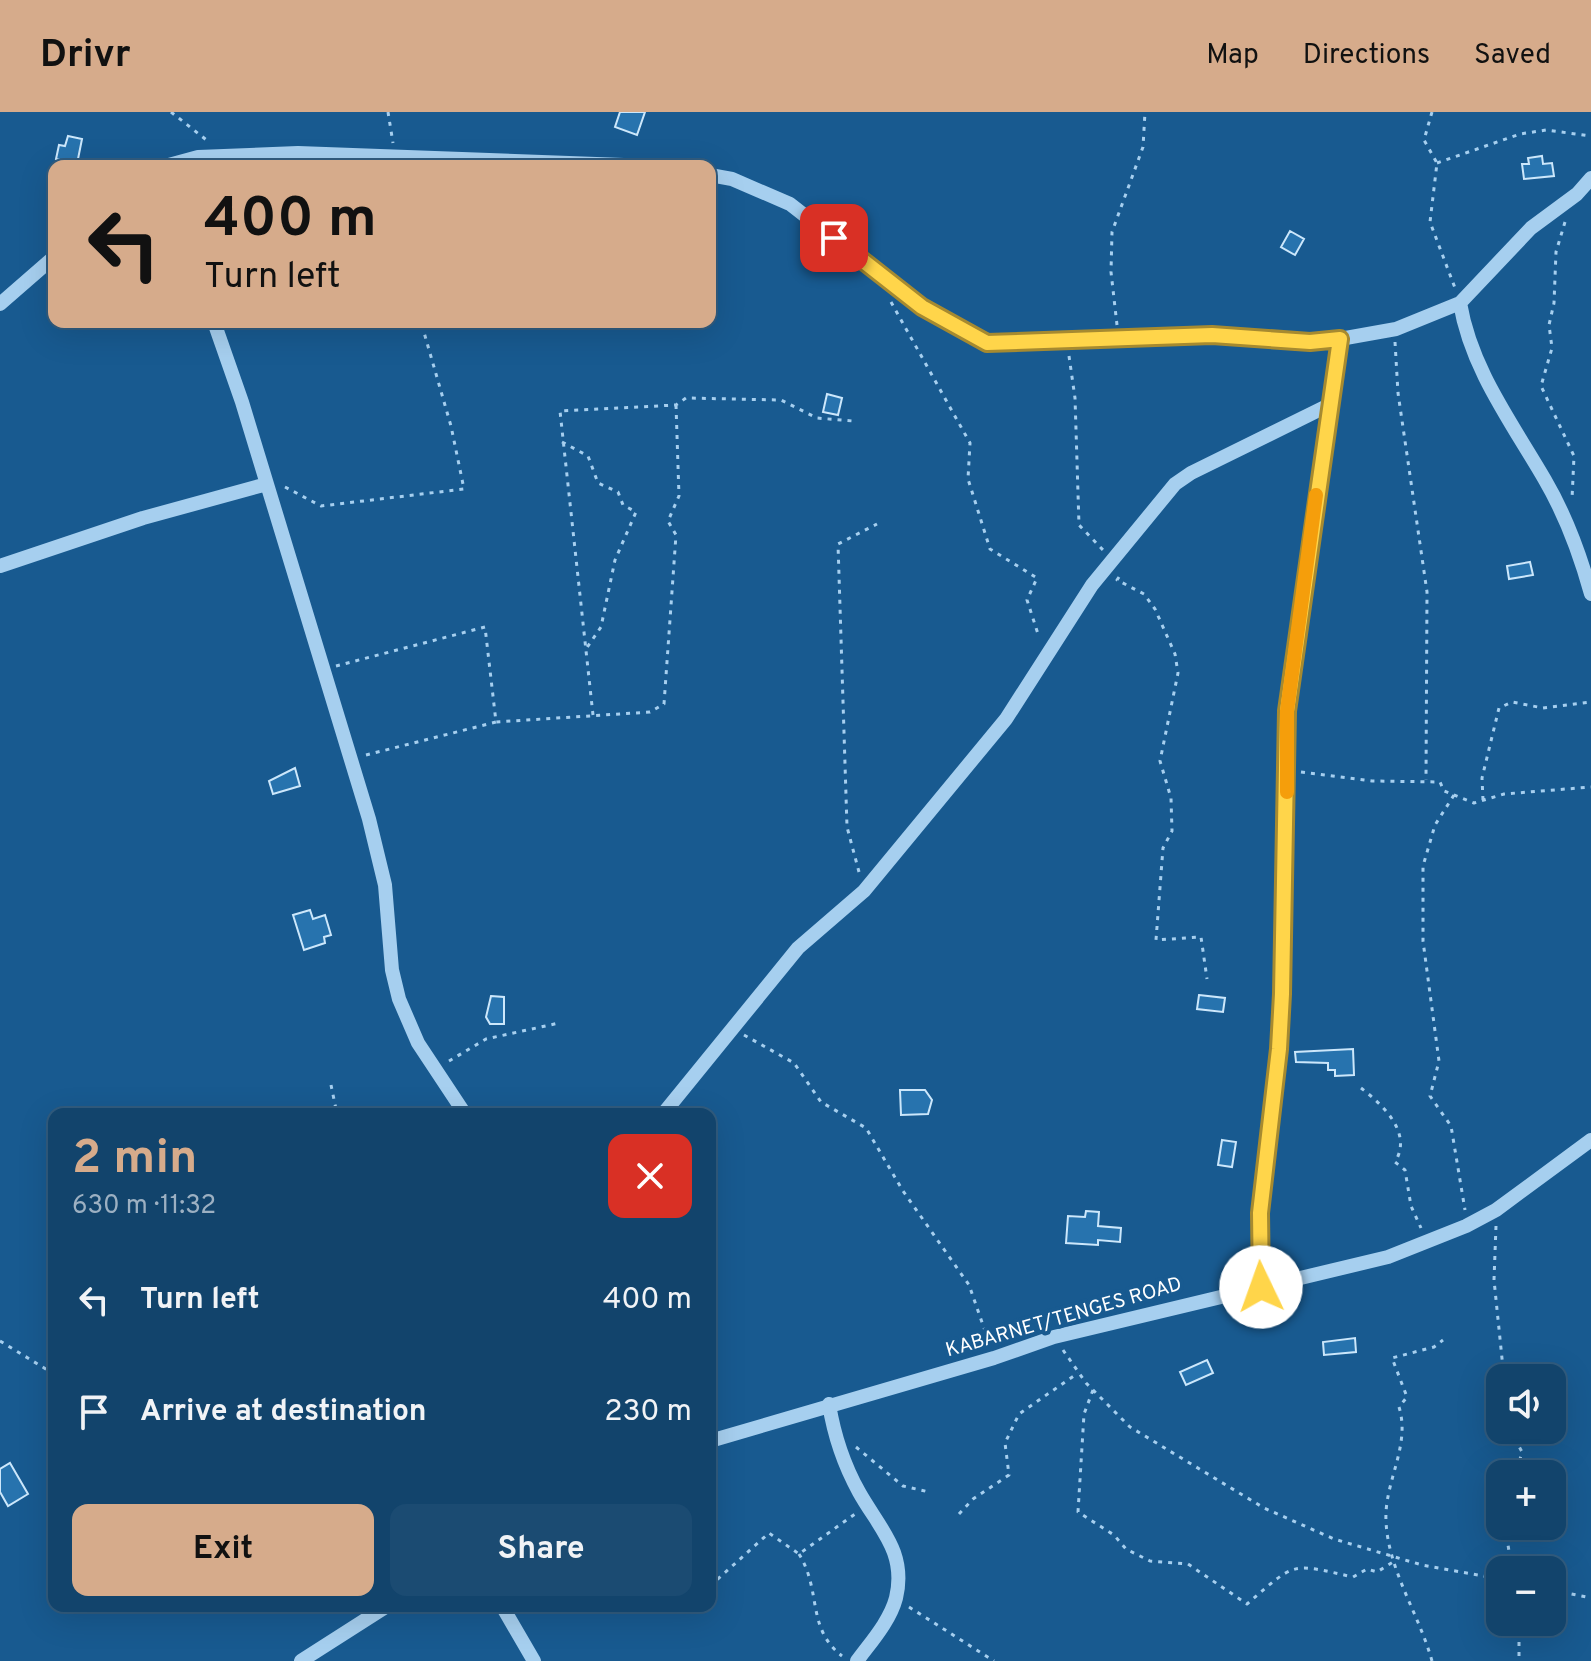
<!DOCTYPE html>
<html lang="en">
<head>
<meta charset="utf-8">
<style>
  :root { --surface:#12446c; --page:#1b4b72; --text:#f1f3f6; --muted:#9cb0c2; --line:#315c7f; --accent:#d6ab8b }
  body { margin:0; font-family:Overpass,sans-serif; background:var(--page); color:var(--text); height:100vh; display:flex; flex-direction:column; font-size:30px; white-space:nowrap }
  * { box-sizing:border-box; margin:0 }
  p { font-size:26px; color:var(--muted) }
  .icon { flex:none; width:44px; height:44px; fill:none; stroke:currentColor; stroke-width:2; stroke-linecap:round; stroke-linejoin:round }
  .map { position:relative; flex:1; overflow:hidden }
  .side { position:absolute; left:48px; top:996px; width:668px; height:504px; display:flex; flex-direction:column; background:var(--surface); border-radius:16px; box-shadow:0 8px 32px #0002,0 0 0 2px var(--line) }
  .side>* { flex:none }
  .hud { position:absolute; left:48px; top:48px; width:668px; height:168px; border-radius:16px; box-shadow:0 8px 32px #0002,0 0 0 2px var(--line); background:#d6ab8b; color:#111; overflow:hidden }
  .controls { position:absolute; left:1486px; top:1252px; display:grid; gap:16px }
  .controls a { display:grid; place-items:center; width:80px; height:80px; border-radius:16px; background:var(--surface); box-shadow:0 8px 32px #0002,0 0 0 2px var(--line); font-size:40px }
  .pin { position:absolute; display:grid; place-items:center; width:68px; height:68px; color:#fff; margin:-34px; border-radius:16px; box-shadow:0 4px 12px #0006 }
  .me { position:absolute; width:88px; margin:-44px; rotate:357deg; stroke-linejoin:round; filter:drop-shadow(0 0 6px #0008) }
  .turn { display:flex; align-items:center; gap:28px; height:168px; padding:0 24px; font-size:36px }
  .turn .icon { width:104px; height:104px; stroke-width:2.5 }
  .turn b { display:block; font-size:56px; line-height:68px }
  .round { display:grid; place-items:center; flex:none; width:84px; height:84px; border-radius:16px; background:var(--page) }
  .summary { display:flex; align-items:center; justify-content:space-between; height:136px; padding:0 24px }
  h1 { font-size:48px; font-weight:700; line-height:60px; color:var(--accent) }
  .primary-button { display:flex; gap:16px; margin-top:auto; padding:16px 24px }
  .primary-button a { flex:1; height:92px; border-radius:16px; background:var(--accent); color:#111; font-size:32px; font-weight:700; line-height:92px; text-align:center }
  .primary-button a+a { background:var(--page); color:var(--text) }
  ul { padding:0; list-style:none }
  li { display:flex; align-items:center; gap:24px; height:112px; padding:0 24px }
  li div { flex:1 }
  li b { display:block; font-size:30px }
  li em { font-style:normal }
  header { display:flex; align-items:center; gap:48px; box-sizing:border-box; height:112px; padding:0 40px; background:var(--accent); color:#111 }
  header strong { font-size:38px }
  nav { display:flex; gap:44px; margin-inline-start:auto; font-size:28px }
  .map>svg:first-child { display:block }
</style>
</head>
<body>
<header>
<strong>Drivr</strong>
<nav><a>Map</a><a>Directions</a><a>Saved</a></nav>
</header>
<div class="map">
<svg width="1591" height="1549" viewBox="0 0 1591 1549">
  <rect width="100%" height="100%" fill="#185a90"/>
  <path fill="#2773ae" stroke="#cce7fb" stroke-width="2" d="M620,0h25l-8,23 -22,-8z
    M68,24l14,3 -5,25 -21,-5 3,-14 6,1z
    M1542,44l1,8 9,-1 2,13 -30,3 -2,-15h7l-1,-6z
    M1290,119l14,8 -9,16 -14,-8z
    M827,282l15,4 -4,17 -15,-3z
    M1530,450l3,13 -24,4 -2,-13z
    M295,656l5,18 -27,8 -4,-13z
    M310,798l3,9 12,-4 6,20 -7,2 1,6 -21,7 -11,-35z
    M1199,883l26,3 -2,14 -26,-3z
    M491,884l13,1v27h-14l-4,-7z
    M1353,937l1,26 -19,1v-6h-7v-7l-32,-1 -1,-10z
    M900,978h25l7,10 -4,14 -27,1z
    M1222,1028l14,2 -4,25 -14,-2z
    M1086,1099l13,1 -1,14 23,2 -1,14 -22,-2v5l-32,-2 2,-27 17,1z
    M1355,1226l1,14 -32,3 -1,-13z
    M1207,1248l6,13 -27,12 -6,-13z
    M10,1351l18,31 -20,12 -8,-14v-23z"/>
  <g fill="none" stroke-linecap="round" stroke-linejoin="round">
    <path stroke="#a6cfef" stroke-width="3" stroke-dasharray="4 6" stroke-linecap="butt" d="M171,0l38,30
      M388,0l5,31
      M1432,0l-8,28 13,23 -7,59 25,66
      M1437,51l83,-29 26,-4 45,6
      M1565,110l-9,30 -2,51 -5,22 3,23 -11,38 33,70 -2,43
      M891,190l79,141 -2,36 22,70 47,29 -10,22 12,37
      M1117,213l-6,-53 1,-40 31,-85 2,-35
      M1395,230l3,51 29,199 -1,188
      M1069,244l6,42 4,127 24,25
      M562,330l26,14 10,27 20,9 5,13 13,7 -21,48 -14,67 -17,25
      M285,375l36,19 143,-17 -13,-63 -30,-104
      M1119,465l-2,3 27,14 11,15 20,45 3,19 -18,88 11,37 1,33 -9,17 -7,92 45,-3 6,42
      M336,554l149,-39 11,95 154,-10 14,-8 12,-169 -8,-14 11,-25 -3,-91
      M593,603l-33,-304 116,-6 10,-7 95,2 36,18 36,3
      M366,643l130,-33
      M1301,660l71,9 68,1 4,9 30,12 30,-9 87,-7
      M1454,683l-19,30 -12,41v75l16,120 -9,35 21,30 14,84
      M1483,688l-1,-22 17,-70 13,-6 31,6 48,-6
      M859,760l-12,-45 -9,-283 39,-20
      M744,923l50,28 27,39 45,26 37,63 66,94 21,60
      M449,949l37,-22 73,-16
      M331,973l6,29
      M1361,976c22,17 52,45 34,74l10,8 6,36 10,22
      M1496,1114l-2,54 10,98
      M0,1229l54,33
      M1063,1238l23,33 44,44 134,81 70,31 88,26 78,14
      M1093,1278l-9,24 -6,98 36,23 12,14 24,12 38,3 59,40c50,-43 43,-41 106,-27l14,-8 10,3 16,-10
      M1510,1318l12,22 -6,22
      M856,1335l47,39 26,6
      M959,1402l14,-15 36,-24 -4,-32 14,-29 59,-41
      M1505,1414l7,44
      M799,1442c23,37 7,74 43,102
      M710,1474l59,-53 30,21 56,-40
      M1552,1478l39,8
      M909,1495l85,54
      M1519,1510v39
      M1432,1549c-13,-47 -44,-91 -46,-140 -2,-39 25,-75 13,-114l8,-10 -15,-39 42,-11 9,-7"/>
    <path stroke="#a6cfef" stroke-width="14" d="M165,54l33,-9 100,-4 353,13
      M710,63l22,4 58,25 132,103 65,36 225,-8 98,7 30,-3
      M1460,191c11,66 52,120 85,177 21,36 35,74 46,114
      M0,192l54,-47
      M214,210l28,80 127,417 16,66 7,85 7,29 19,44 47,71
      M0,454l143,-48 124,-34
      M663,1002l135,-166 66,-57 142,-172 86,-134 83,-101 16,-11 138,-68 11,-66 56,-10 64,-26 71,-75 46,-34 14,-16
      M1261,1175l-1,-74 19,-164 8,-338 42,-306
      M829,1292c5,31 15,61 30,88 20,36 48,60 37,106 -6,23 -25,44 -39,63
      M710,1329l284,-83 60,-21 334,-80 78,-31 30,-16 95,-70
      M502,1494l32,55
      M301,1549l86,-55"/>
  </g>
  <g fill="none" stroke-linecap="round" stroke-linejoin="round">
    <g stroke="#a68a30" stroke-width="20">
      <path id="route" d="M834,126l88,69 65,36 225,-8 98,7 30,-3 -53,372 -5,283 -3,55 -19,164 1,74"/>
    </g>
    <use href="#route" stroke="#ffd54a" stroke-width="14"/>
    <path stroke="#f59e0b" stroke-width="14" d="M1287,680v-81l29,-216"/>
  </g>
  <g text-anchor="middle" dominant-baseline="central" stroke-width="8" stroke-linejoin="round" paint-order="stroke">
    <g font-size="20" fill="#fff" stroke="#185a90">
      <text transform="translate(1064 1206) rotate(-16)">KABARNET/TENGES ROAD</text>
    </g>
  </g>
</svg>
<div class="controls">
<a><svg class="icon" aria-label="sound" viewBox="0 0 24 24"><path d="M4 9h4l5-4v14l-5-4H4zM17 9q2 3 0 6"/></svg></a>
<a>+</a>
<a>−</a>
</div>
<div class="pin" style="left:834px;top:126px;background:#d93025"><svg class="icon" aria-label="arrive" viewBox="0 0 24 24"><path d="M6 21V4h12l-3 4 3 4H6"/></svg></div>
<svg class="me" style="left:1261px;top:1175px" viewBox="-20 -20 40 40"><circle r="19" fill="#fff"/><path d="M0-13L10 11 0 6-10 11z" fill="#ffd54a"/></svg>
<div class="hud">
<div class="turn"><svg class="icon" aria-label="left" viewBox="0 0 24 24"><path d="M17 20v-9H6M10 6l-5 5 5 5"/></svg><div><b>400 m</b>Turn left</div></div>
</div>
<section class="side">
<div class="summary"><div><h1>2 min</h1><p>630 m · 11:32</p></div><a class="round" style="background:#d93025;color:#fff"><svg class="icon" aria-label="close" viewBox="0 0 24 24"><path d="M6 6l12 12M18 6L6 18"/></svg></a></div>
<ul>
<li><svg class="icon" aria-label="left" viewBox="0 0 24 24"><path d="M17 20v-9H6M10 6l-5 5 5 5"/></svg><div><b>Turn left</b></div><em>400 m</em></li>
<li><svg class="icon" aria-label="arrive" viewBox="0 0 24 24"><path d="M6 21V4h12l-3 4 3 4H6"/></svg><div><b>Arrive at destination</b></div><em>230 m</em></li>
</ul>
<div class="primary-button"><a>Exit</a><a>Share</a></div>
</section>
</div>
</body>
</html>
